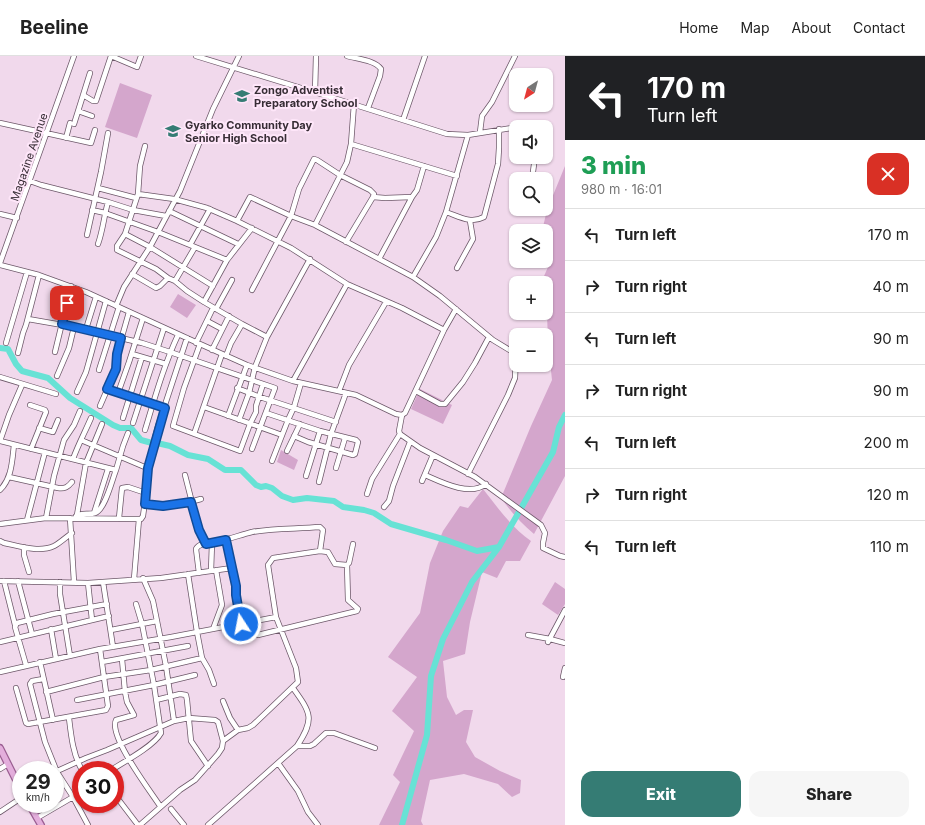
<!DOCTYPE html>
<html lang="en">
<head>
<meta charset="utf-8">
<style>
  :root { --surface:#fff; --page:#f6f6f6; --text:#222; --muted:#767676; --line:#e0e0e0; --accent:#357c74 }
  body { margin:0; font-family:Inter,sans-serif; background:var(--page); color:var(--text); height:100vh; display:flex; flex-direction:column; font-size:15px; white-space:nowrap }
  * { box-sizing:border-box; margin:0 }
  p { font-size:13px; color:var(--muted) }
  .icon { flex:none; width:22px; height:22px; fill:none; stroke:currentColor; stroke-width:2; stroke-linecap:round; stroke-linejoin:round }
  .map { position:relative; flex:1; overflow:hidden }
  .side { display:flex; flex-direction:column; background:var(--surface); width:360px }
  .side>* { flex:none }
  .hud { background:#202124; color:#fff; overflow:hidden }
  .needle { width:26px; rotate:216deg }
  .controls { position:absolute; left:509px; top:12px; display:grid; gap:8px }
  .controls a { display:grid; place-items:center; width:44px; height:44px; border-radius:8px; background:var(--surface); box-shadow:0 1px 3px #0004; font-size:20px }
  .speed { position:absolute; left:12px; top:705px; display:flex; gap:8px; font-size:20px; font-weight:700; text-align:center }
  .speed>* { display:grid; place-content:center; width:52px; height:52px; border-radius:50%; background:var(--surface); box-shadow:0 1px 3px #0004; line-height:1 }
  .speed small { font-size:10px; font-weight:400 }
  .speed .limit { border:6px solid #d22; background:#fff; color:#111 }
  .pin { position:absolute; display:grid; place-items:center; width:34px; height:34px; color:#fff; margin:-17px; border-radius:8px; box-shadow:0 2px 6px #0006 }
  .me { position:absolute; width:44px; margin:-22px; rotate:349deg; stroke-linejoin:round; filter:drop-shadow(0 0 3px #0008) }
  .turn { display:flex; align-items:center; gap:14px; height:84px; padding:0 16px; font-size:18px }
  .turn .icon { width:52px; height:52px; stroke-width:2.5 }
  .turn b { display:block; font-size:28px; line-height:34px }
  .round { display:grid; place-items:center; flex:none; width:42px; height:42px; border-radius:12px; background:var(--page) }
  .summary { display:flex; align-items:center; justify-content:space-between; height:68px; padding:0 16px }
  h1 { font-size:24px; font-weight:800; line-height:30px; color:#1e9e55 }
  .button { display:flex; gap:8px; margin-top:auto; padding:8px 16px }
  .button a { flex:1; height:46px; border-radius:12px; background:var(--accent); color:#fff; font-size:16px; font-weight:800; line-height:46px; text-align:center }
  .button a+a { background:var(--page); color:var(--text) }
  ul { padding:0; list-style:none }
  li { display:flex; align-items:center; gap:12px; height:52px; padding:0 16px; border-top:1px solid var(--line) }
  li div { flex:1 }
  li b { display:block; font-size:15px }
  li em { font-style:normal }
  header { display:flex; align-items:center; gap:24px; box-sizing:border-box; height:56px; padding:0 20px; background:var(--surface); border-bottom:1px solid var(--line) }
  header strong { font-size:19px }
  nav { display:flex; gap:22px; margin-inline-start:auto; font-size:14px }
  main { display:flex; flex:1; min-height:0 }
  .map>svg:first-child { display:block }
</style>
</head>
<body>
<header>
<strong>Beeline</strong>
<nav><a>Home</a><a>Map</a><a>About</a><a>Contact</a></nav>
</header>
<main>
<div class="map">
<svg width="565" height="769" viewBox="0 0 565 769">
  <rect width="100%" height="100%" fill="#f1d9ec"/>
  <path fill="#d4a6cc" d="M120,27l32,12 -15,43 -32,-11z
    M565,110v310l-31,58c-13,-11 -23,-22 -33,-36l30,-72 21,-46 -4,-37 -2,-60h-5l7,-16 -8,-6h6v-30h-4l5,-21z
    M178,238l18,11 -9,13 -17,-11z
    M420,333l32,16 -9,19 -32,-15z
    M281,394l17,10 -4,10 -17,-8z
    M483,433c15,19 28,38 48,52l-11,20h-14l-9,17 -15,-6 -12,50 -5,32 -22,7 4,36 9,18 8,-5h9l-7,32 9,15 25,14 21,9 -1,13 -8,4 -14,-13 -34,-10 -34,6 -9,41 2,4h-44l21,-43 -7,-7 21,-44 -22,-20 25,-34 -29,-20 32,-44 10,-50 13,-32 17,-25 8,2z
    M555,526l10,7v15l-7,11 -16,-11z"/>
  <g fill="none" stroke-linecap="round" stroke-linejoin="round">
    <path stroke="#67e2d5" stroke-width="6" d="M0,292l8,1 8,15 6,7 26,7 22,20 43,27 7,3h11l10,12 11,3
      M157,387l13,3 18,9 20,4 17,11h16l15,15 5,2 5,-1 6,2 10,8 11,4 14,-2 27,3 9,6 21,3 10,3 17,11 55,16 31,11 22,-4
      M402,769l25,-90 4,-59 12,-37 29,-57 27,-35 54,-95 6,-25 6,-12"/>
    <g stroke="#6d5869" stroke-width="6">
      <path id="minor" d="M111,0l26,11 4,-11
        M196,0l128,39 123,39 21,1 68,-11
        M347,0c10,3 28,4 34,13l-1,7 -12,32
        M315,36l1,-36
        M83,39l10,6h3l15,-45
        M78,55l14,5
        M403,64l22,-64
        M0,67l91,20 4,-13
        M74,68l16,-51
        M480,76l2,-16 10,-14 23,-46
        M66,82l4,-15
        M351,88l106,32
        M145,90l-5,20 -2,28 36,5 33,9 30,13 54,27 56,36 55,24 42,22
        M532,123l3,-22
        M30,125l11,4 67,17 25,8 33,6
        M98,132l38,10
        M138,138l-13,40 -8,12v4l39,19 12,9
        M373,141l12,1 27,-1 5,-7 7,-24
        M92,154l13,3 53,19 69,28
        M169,155l69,33
        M446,156c14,5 25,12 38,5l14,-53 1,-16v-19
        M0,158l17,4
        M237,165l13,-24 41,19 24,9 98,52 27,19 53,44 23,14
        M315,169l32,-63 4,-18 3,-40
        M125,178l25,13 63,39
        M87,179l14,-63 7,-39
        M98,188c5,-14 6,-28 10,-42
        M190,189l20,-36
        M379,203l33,-62
        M0,207l74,-207
        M0,209l39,10 47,17 114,52 47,21 46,16 63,14 40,19 6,1 3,-2 39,-83 12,-21
        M457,212l16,-29 -3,-18
        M132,218l24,14 4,-2 8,-8 7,3 20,-34
        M413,221l23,-40 10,-25 22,-77
        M175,225l12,10 17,11
        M252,234l39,-74 8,-27 15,-30 3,1 23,15 30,15 4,4 -1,3 -27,45
        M116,250l8,-19 26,-40 30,-56 33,-82 26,-53
        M216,253l16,-29
        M28,263l46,8 68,16 28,9 105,36 -23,61
        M207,265l15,8
        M242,268l25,13 43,-78
        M86,273l10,-32
        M6,287l21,-71
        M196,287l17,-35
        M200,288l-16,44 -11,38 67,25 10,-27 6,-12v-6l7,-22
        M212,294l17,-34
        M55,296l16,-66
        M18,297l5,-20 3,-8 13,-50
        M132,298l34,10
        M226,300l5,-13 11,-19 -38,-22 23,-42 25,-32
        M99,314l20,-63
        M57,320l12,-28 5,-21
        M0,321l56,17
        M293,325l54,-97
        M22,329l-13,30 -9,26 116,29 7,-24 5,-13
        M237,332l23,9 76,25
        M107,333l58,19
        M339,335l10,-26 37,-63
        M416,335l24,13h5l18,-22 12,-19 14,-26
        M77,336l9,-20 20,-71
        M118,337l11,-31 14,-44
        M30,349l15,5 1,2 -15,37
        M100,350l16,-37 1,-15 12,-42
        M204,351l78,28
        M266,357l54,18 36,9 2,2 -3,12 -2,1 -45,-13 -14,-6
        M402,359l-3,16 1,3 20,14 55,29 66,48 4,8 -2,10v5l17,8 5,1
        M228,360l19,-51
        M123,362l19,-61
        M239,364l10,-27 6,-26 12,-30
        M133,367l31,-95
        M39,372l14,4 5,-12
        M145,374c10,-33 19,-65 33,-95
        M194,378l28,-80
        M81,384l66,28
        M287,395l13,-27
        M73,403c5,-14 12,-27 18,-41
        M272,405l16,-41 6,-13 7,-24
        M336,412l9,-30
        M468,418l40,-79 7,-17 1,-22
        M185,419l14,55 7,14
        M425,419c16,7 45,22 61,9
        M306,420l14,-45
        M9,421l49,11c7,1 10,-1 14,-6
        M422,425l11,-26
        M319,426l12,-48 15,-41
        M0,434c12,-12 12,-29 14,-45
        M367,438l5,-15 28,-45
        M145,448c21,3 35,1 56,-5
        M384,451l5,-6 4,-15 17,-44
        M94,457l14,-44
        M77,459l9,-52 16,-39
        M76,460c6,-4 13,-1 19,-3 10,-3 17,-33 21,-43
        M46,462l8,-42 10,-36 10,-15 6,-14
        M70,462l4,64
        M119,462l3,-30 6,-1 18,6
        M27,464l18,-68
        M0,468l46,-6 95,1 2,-3 4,-29v-19l11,-42 29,-88
        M226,484l6,28
        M0,485l4,2c15,3 35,10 50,3 6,-3 12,-9 18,-13
        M24,491v8l5,17
        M320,495l8,1 7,12 12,1 2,-2 4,-19
        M211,515l1,-28
        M199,517l-3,-24c3,-7 16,-6 23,-8 11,-2 21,-6 33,-9 22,-4 45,-3 68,-5l3,3 -3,21 -47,7 -5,7 8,52 20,51 2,14 -45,43 -5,3 -10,2 -15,11
        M188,518l9,58 5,26 7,12 5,14
        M143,522l10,23 13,65 8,55
        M134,523l5,-60
        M0,525l88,2 73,-5 71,-10 9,56
        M4,525l11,44
        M18,525l14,53
        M60,526v12l10,62
        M103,526l10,65
        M88,527l4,37
        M51,573l5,30
        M213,573l9,-24 -6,-35
        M111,574l46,-9
        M258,579l99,-24 1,-2 -10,-9 -1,-35
        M528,579l22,4 15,4
        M0,586l109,-26
        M548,586l17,-32
        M122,603l3,33 2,10 7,13 -18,5c-8,16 35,72 44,86
        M40,606l13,58
        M102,606l86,-16
        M26,609l-11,-38 2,-4 36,-9 54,-10
        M0,616l100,-23 71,-12 105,-20
        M563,621l2,-9
        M43,623l-11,2 -2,3 15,58 12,30 16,25 15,28
        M16,632l10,35 2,1 78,-14 2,-4 -8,-57
        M46,636l58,-15 47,-7 51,-12
        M77,644l77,-15 41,-10
        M156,644l24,-6 6,1 1,5 4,41 17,25
        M223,645l7,17 8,12
        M69,662c2,17 4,37 13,52
        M297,690h13l4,-2 12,-11h8l41,15
        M278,707l20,28 10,21 10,13
        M0,713l8,-5
        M111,714c13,-8 43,-24 50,-37l-7,-48 -12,-61 -6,-20
        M55,716l31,-14 21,-8 67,-29 15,-3 26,2 3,2 5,19 -1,7 -4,6 -23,26 -15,10 -40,35
        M115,739l23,30
        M171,753l13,16
        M0,756l21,-14
        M37,762l36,-21 8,-7
        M208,769l89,-79c18,-27 14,-33 -4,-58"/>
    </g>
    <g stroke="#9b5e92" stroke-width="8">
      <path id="major" d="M0,692l21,42
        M29,748l12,21"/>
    </g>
    <use href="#minor" stroke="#fff" stroke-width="4.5"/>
    <use href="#major" stroke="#e3aedc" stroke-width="5.5"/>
  </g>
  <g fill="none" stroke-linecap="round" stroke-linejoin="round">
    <g stroke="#114b97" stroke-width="10">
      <path id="route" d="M67,247l-5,21 59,14 -4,16 -1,15 -9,20 58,19 -17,60 -3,36 18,2 28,-4 8,28 7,14 20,-4 10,46v9l5,29"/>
    </g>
    <use href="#route" stroke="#1a73e8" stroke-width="7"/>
  </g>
  <defs>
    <g id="school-bare" transform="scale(1.2)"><path d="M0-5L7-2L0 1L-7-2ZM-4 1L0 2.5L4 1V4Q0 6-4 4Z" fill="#357c74" stroke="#fee6f9" stroke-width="2.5" paint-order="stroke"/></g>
  </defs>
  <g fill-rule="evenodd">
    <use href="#school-bare" x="242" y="40"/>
    <use href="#school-bare" x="173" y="75"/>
  </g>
  <g text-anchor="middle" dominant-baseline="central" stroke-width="4" stroke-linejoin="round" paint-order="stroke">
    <g font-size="11" font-weight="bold" fill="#372d35" stroke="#fee6f9" text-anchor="start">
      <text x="254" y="34">Zongo Adventist<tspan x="254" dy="13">Preparatory School</tspan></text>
      <text x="185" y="69">Gyarko Community Day<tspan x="185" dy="13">Senior High School</tspan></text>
    </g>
    <g font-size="11" fill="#372d35" stroke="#fee6f9">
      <text transform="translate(29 101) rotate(-71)">Magazine Avenue</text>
    </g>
  </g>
</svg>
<div class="controls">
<a><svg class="needle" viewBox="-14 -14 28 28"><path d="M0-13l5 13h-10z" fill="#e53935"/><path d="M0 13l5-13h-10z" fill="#767676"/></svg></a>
<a><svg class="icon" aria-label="sound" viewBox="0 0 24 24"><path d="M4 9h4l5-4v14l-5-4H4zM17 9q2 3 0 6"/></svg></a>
<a><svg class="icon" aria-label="search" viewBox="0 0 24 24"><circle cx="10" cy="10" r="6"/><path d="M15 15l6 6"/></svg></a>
<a><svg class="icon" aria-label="layers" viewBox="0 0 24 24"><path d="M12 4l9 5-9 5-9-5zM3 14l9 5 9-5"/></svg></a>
<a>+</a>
<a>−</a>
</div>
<div class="speed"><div>29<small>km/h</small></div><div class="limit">30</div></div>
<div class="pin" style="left:67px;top:247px;background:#d93025"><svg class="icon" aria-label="arrive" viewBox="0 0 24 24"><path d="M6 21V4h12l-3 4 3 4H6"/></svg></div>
<svg class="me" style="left:241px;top:568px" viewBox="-20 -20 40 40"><circle r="17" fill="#1a73e8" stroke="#fff" stroke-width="3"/><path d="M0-11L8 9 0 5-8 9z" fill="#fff"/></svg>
</div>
<section class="side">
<div class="hud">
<div class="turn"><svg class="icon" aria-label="left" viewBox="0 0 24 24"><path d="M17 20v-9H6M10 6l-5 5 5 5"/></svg><div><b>170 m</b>Turn left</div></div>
</div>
<div class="summary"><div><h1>3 min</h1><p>980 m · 16:01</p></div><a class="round" style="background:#d93025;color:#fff"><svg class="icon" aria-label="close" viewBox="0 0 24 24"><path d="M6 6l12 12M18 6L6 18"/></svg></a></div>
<ul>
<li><svg class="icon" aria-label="left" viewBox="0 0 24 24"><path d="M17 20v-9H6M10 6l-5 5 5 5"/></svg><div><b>Turn left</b></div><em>170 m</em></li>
<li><svg class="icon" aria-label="right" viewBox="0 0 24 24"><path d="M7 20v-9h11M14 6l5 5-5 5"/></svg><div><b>Turn right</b></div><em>40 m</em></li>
<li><svg class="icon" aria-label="left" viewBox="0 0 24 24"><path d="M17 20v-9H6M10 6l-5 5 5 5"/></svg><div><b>Turn left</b></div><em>90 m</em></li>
<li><svg class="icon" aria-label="right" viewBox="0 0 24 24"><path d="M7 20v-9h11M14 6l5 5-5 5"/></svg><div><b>Turn right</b></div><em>90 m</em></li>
<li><svg class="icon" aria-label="left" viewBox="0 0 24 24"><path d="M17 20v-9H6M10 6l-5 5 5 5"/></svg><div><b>Turn left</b></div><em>200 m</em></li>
<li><svg class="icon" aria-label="right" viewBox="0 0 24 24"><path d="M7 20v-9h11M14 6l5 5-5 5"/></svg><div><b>Turn right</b></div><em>120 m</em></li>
<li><svg class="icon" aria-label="left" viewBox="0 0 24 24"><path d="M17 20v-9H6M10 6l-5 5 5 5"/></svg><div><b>Turn left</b></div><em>110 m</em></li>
</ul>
<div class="button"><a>Exit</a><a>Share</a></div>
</section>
</main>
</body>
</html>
